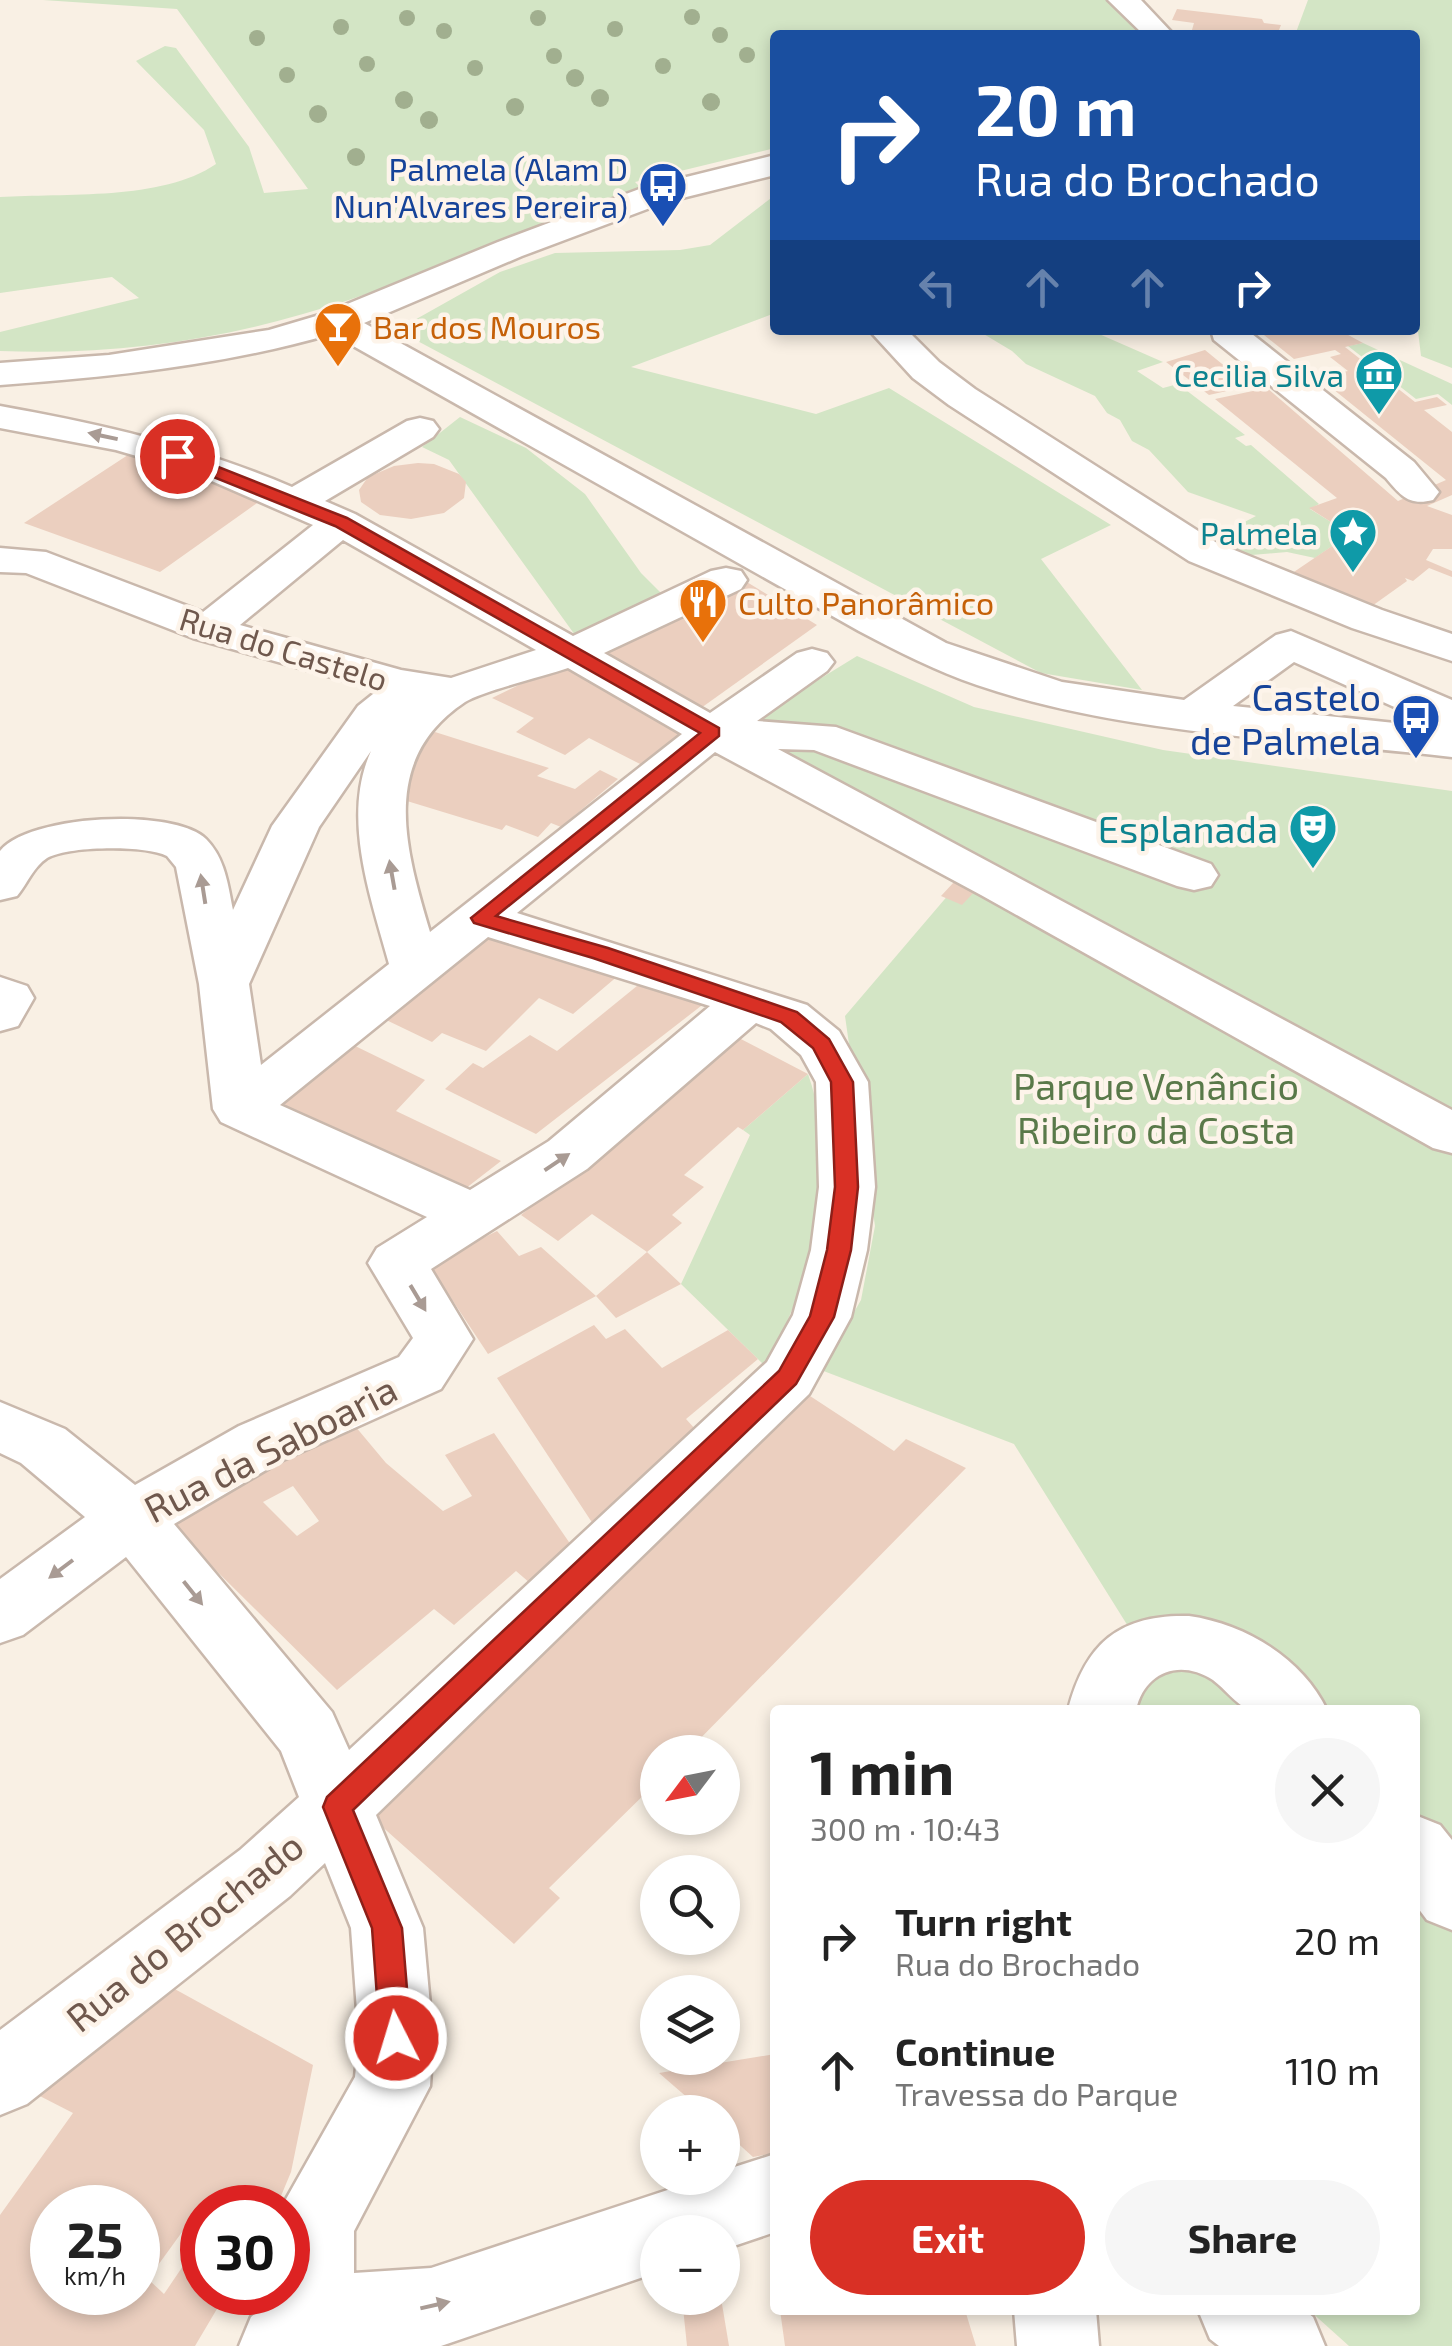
<!DOCTYPE html>
<html lang="en">
<head>
<meta charset="utf-8">
<style>
  :root { --surface:#fff; --page:#f6f6f6; --text:#222; --muted:#767676; --accent:#d93025 }
  body { margin:0; font-family:"Exo 2",sans-serif; background:var(--page); color:var(--text); height:100vh; display:flex; flex-direction:column; font-size:38px; white-space:nowrap }
  * { box-sizing:border-box; margin:0 }
  p { font-size:32px; color:var(--muted) }
  .icon { flex:none; width:55px; height:55px; fill:none; stroke:currentColor; stroke-width:2; stroke-linecap:round; stroke-linejoin:round }
  .map { position:relative; flex:1; overflow:hidden }
  .panel { position:absolute; left:770px; top:1705px; width:650px; height:610px; display:flex; flex-direction:column; background:var(--surface); border-radius:10px; box-shadow:0 5px 15px #0003 }
  .panel>* { flex:none }
  .top-card { position:absolute; left:770px; top:30px; width:650px; height:305px; border-radius:10px; box-shadow:0 5px 15px #0003; background:#1a4fa0; color:#fff; overflow:hidden }
  .needle { width:65px; rotate:238deg }
  .tools { position:absolute; left:640px; top:1735px; display:grid; gap:20px }
  .tools a { display:grid; place-items:center; width:100px; height:100px; border-radius:50%; background:var(--surface); box-shadow:0 5px 15px #0003; font-size:50px }
  .speed { position:absolute; left:30px; top:2185px; display:flex; gap:20px; font-size:50px; font-weight:700; text-align:center }
  .speed>* { display:grid; place-content:center; width:130px; height:130px; border-radius:50%; background:var(--surface); box-shadow:0 5px 15px #0003; line-height:1 }
  .speed small { font-size:25px; font-weight:400 }
  .speed .limit { border:15px solid #d22; background:#fff; color:#111 }
  .pin { position:absolute; display:grid; place-items:center; width:85px; height:85px; color:#fff; margin:-42px; border:5px solid #fff; border-radius:50%; box-shadow:0 2px 10px #0007 }
  .me { position:absolute; width:110px; margin:-55px; rotate:355deg; stroke-linejoin:round; filter:drop-shadow(0 0 8px #0008) }
  .turn { display:flex; align-items:center; gap:35px; height:210px; padding:0 40px; font-size:45px }
  .turn .icon { width:130px; height:130px; stroke-width:2.5 }
  .turn b { display:block; font-size:70px; line-height:85px }
  .lanes { display:flex; align-items:center; height:95px; padding:0 40px; background:#0003; justify-content:center; gap:50px; direction:ltr }
  .lanes .off { opacity:.35 }
  .round { display:grid; place-items:center; flex:none; width:105px; height:105px; border-radius:52px; background:var(--page) }
  .overview { display:flex; align-items:center; justify-content:space-between; height:170px; padding:0 40px }
  h1 { font-size:60px; font-weight:700; line-height:75px }
  .cta { display:flex; gap:20px; margin-top:auto; padding:20px 40px }
  .cta a { flex:1; height:115px; border-radius:60px; background:var(--accent); color:#fff; font-size:40px; font-weight:700; line-height:115px; text-align:center }
  .cta a+a { background:var(--page); color:var(--text) }
  ul { padding:0; list-style:none }
  li { display:flex; align-items:center; gap:30px; height:130px; padding:0 40px }
  li div { flex:1 }
  li b { display:block; font-size:38px }
  li em { font-style:normal }
  .map>svg:first-child { display:block }
</style>
</head>
<body>
<div class="map">
<svg width="1452" height="2346" viewBox="0 0 1452 2346">
  <rect width="100%" height="100%" fill="#f9f0e4"/>
  <path fill="#d3e5c5" d="M43,0h1063l40,28 -6,7h-365v113l-140,34 5,5c-113,39 -222,95 -337,127 -99,29 -200,41 -303,37v-19l139,-34 -27,-21 -112,16v-96c64,-4 162,4 216,-33l-12,-34 -68,-69 29,-15 11,2 73,99 15,46 44,-4 -131,-180z
    M1308,0h144v368l-31,-12 -6,-50v-271h-120z
    M775,195v118l-144,54 185,47 73,-26 222,137 -70,34 101,131 -101,-17 -631,-336 1,-15 89,-50 55,-19 125,-3 30,-5z
    M977,330h113l73,32 -26,9 26,17 15,-4 67,51 -10,3 11,8 5,-1 68,59 -9,5 21,13 7,20 -23,16 -28,-6 -58,5 -19,-17 46,-24 -68,-24 -39,-42 -17,-9 -12,-21 -13,-7 -12,-17 -69,-32 -14,-13z
    M1363,343l89,41v21l-14,-11 -22,5 -68,-53z
    M460,417l66,31 59,46 56,79 27,27 -88,42 -131,-182 -27,-13z
    M857,656l117,51 189,43 289,41v1555h-103l-40,-36h106v-600h-277l-7,-79 -117,-187 -193,-74 40,-70 14,-74 -30,-210 122,-143 -235,-140z
    M808,1074c34,97 5,206 -43,292l-84,-82 69,-149 -7,-5z"/>
  <path fill="#ebcfbf" fill-rule="evenodd" d="M1177,9l85,10 2,4 17,2 -4,10 -85,-5 2,-7 -22,-3z
    M1285,330h54l24,13 -18,4 70,55 22,-5 10,8 -23,5 28,22v63l-25,11 25,9v34h-19l-7,11 26,11v6l-23,-9 -16,13 -8,-3 2,3 -42,30 -77,-35 50,-34 -7,-20 -22,-14 28,-10 -122,-99 52,-11 131,113 48,-21 -128,-103 30,-6 -18,-14 11,-3 -6,-4 -41,9 -30,-24z
    M1205,350l44,36 -40,9 -43,-33z
    M134,451l133,45 -107,76 -136,-49z
    M418,463l16,1 25,10 7,8 -2,16 -20,15 -33,6 -31,-4 -19,-13 -2,-12 9,-13 26,-11z
    M742,579l75,46 -116,83 -108,-59z
    M562,664l129,71 -47,31 -55,-28 -24,17 -49,-23 18,-14 -42,-20z
    M435,732l114,36 -12,8 38,13 25,-19 18,9 -57,48 -10,-4 -13,14 -32,-12 -4,5 -95,-29v-44z
    M954,882l22,8 -14,15 -21,-9z
    M488,929l138,40 -53,45 -34,-16 -53,53 -44,-18 -10,9 -52,-25z
    M648,977l62,22 -174,135 -91,-45 28,-26 10,5 47,-33 27,16z
    M737,1037l71,37 -65,56 -5,-3 -54,48 20,12 -32,28 10,8 -35,29 -55,-38 -34,27 -37,-26z
    M349,1043l76,37 -29,31 105,50 -40,31 -189,-87z
    M497,1231l22,25 22,-9 55,49 -108,58 -59,-89z
    M647,1252l34,32 -65,34 -20,-22z
    M594,1325l12,14 19,-10 37,39 66,-38 30,29 -72,60 10,11 -103,94 -96,-146z
    M807,1394l87,57 12,-12 60,29 -279,284h-29v29l-109,107 11,10 -46,46 -145,-129z
    M355,1426l31,37 57,48 29,-15 -27,-41 49,-22 77,112 -41,38 -14,-12 -62,54 -20,-16 -97,81 -173,-171 122,-68zM293,1486l26,35 -22,15 -34,-34z
    M162,1982l151,83 -22,107 -15,36h-74v22l-12,-9 -42,58 16,15 38,-56v54h25l-32,54h-195v-131l73,-102 -43,-22zM52,2208h86v84h-86z
    M775,2054v99l-22,4 -31,-28v-17h-18l-45,-39z
    M682,2298h39l8,48h-42z
    M780,2310h185l11,36h-191z"/>
  <g fill="none" stroke-linecap="round" stroke-linejoin="round">
    <g stroke="#c9b8ac" stroke-width="5">
      <path id="minor" d="M1108,0h33l33,35h-30z
        M775,155v20l-109,27 -144,54 -158,67 582,320 116,39 122,18 92,-65 15,-4 161,69v57c-150,-17 -333,-23 -475,-72 -41,-14 -80,-34 -118,-54l-527,-297c-108,31 -220,43 -332,51v-22l109,-8 160,-25 54,-16 175,-72 144,-54zM1294,662l136,61 3,4 -200,-21z
        M869,330h38l32,32 36,27 242,154 165,67 70,24v27l-100,-33 -163,-67 -240,-156 -36,-27z
        M1211,330h36l167,132 25,30 -6,8c-24,6 -32,-4 -47,-22l-172,-138z
        M0,406c105,19 193,39 292,81l115,-66 13,-3 13,3 6,8 -6,8 -108,64 30,13 218,122 138,-65 15,-3 15,3 6,9 -6,9 -137,64 106,60 87,-60 15,-4 15,4 7,9 -7,9 -70,50 79,6 375,137 7,11 -7,11 -17,4 -17,-4 -363,-136 -36,-1 674,361v43l-19,-5 -452,-253 -266,-143 -198,161 290,92 32,26 29,51 7,105 -8,63 -16,67 -42,77 -433,421 47,113 10,110 -3,48 -76,145v42l77,-5 273,-90h18v-7l53,-17v78l-53,18v-18h-64v40l-217,74h-202l12,-29 23,-20v-5h14v-84h-7l74,-131 4,-39 -8,-110 -26,-65 -35,33 -263,208 -27,11v-85l240,-180 59,-53 -18,-46 -155,-194 -103,78 -23,8v-64l85,-62 -64,-54 -21,-10v-51l65,27 70,56 104,-59 160,-69 14,-19 -45,-75 9,-15 50,-31 -206,-95 -8,-13 -14,-125 -23,-117 -9,-11c-23,-11 -97,-10 -120,2 -13,8 -20,26 -30,38l-17,4v-49c28,-36 173,-44 206,-12 19,19 22,46 27,71l39,-84 86,-120 20,-16 -185,-52 -167,-65 -26,-1v-24l46,4 157,60 110,-87 -122,-53 -75,-22 -116,-22zM343,540l193,110 -85,28 -50,-8 -161,-45zM568,668l114,66 -252,198c-25,-84 -51,-173 35,-230 17,-11 80,-26 103,-34zM371,751c-30,66 0,147 18,213l-128,101 -12,-81 70,-157zM488,937l222,69 -161,135 -79,49 -190,-85zM756,1023l15,6 30,26 15,27 3,105 -8,63 -18,65 -26,47 -418,388 -17,-38 -158,-188 109,-64 158,-71 32,-50 -42,-70 156,-100z
        M0,977l27,9 7,12 -16,28 -18,5z
        M1189,1616c56,8 113,42 138,94 -18,0 -64,6 -78,0 -12,-5 -25,-22 -36,-30 -34,-22 -69,-7 -77,30h-68c17,-66 51,-96 121,-94z
        M1415,1815l25,10 12,15v90l-25,-10 -12,-16z
        M1014,2310h82l3,36h-82z
        M1198,2310h106l9,7 12,29h-106l-9,-7z"/>
    </g>
    <use href="#minor" fill="#fff" fill-rule="evenodd"/>
  </g>
  <g fill="#a1af8f">
    <circle cx="692" cy="17" r="8"/>
    <circle cx="407" cy="18" r="8"/>
    <circle cx="538" cy="18" r="8"/>
    <circle cx="341" cy="27" r="8"/>
    <circle cx="615" cy="29" r="8"/>
    <circle cx="444" cy="31" r="8"/>
    <circle cx="720" cy="35" r="8"/>
    <circle cx="257" cy="38" r="8"/>
    <circle cx="747" cy="55" r="8"/>
    <circle cx="554" cy="56" r="8"/>
    <circle cx="367" cy="64" r="8"/>
    <circle cx="663" cy="66" r="8"/>
    <circle cx="475" cy="68" r="8"/>
    <circle cx="287" cy="75" r="8"/>
    <circle cx="575" cy="78" r="9"/>
    <circle cx="600" cy="98" r="9"/>
    <circle cx="404" cy="100" r="9"/>
    <circle cx="711" cy="102" r="9"/>
    <circle cx="515" cy="107" r="9"/>
    <circle cx="318" cy="114" r="9"/>
    <circle cx="429" cy="120" r="9"/>
    <circle cx="356" cy="157" r="9"/>
  </g>
  <defs><path id="oneway-solid" d="M-6-.8H1V-3.2L6.5 0L1 3.2V.8H-6Z" transform="scale(2.5)"/></defs>
  <g fill="#a99b94">
    <use href="#oneway-solid" transform="translate(103 436) rotate(-168)"/>
    <use href="#oneway-solid" transform="translate(392 875) rotate(-100)"/>
    <use href="#oneway-solid" transform="translate(203 889) rotate(-99)"/>
    <use href="#oneway-solid" transform="translate(557 1162) rotate(-34)"/>
    <use href="#oneway-solid" transform="translate(418 1298) rotate(59)"/>
    <use href="#oneway-solid" transform="translate(61 1569) rotate(143)"/>
    <use href="#oneway-solid" transform="translate(193 1593) rotate(51)"/>
    <use href="#oneway-solid" transform="translate(435 2305) rotate(-13)"/>
  </g>
  <path fill="#d93025" stroke="#8d1f18" stroke-width="2.5" d="M171,453h12l164,65 372,210v8l-223,180 112,32 189,64 32,27 24,43 5,105 -7,63 -17,67 -38,67 -443,426 49,118 9,110 -4,10 -11,5 -11,-5 -5,-10 -8,-110 -49,-121 4,-10 452,-426 31,-55 17,-66 8,-63 -4,-105 -18,-34 -32,-26 -188,-64 -119,-35 -3,-5 229,-185 -365,-207 -164,-66z"/>
  <defs>
    <g id="bus-pin" transform="scale(2.5)"><path d="M0 17L-7.5 6A9.5 9.5 0 1 1 7.5 6Z" fill="#1a4fb4" stroke="#fdf4ea"/><path d="M-5-6H5V4H4V6H2V4H-2V6H-4V4H-5ZM-3.5-4V0h7V-4ZM-3.5 1.2v1.5H-2V1.2ZM2 1.2v1.5H3.5V1.2Z" fill="#fff"/></g>
    <g id="bar-pin" transform="scale(2.5)"><path d="M0 17L-7.5 6A9.5 9.5 0 1 1 7.5 6Z" fill="#e8710a" stroke="#fdf4ea"/><path d="M-6-5H6L.8 .8V4.5H3.5V6h-7V4.5H-.8V.8Z" fill="#fff"/></g>
    <g id="museum-pin" transform="scale(2.5)"><path d="M0 17L-7.5 6A9.5 9.5 0 1 1 7.5 6Z" fill="#0f9aa8" stroke="#fdf4ea"/><path d="M0-6L6-3V-2H-6V-3ZM-5-1h2V3h-2ZM-1-1h2V3h-2ZM3-1h2V3H3ZM-6 4H6V6H-6Z" fill="#fff"/></g>
    <g id="sight-pin" transform="scale(2.5)"><path d="M0 17L-7.5 6A9.5 9.5 0 1 1 7.5 6Z" fill="#0f9aa8" stroke="#fdf4ea"/><path d="M0-6L1.8-2.2L6-1.7L2.9 1.2L3.7 5.4L0 3.3L-3.7 5.4L-2.9 1.2L-6-1.7L-1.8-2.2Z" fill="#fff"/></g>
    <g id="restaurant-pin" transform="scale(2.5)"><path d="M0 17L-7.5 6A9.5 9.5 0 1 1 7.5 6Z" fill="#e8710a" stroke="#fdf4ea"/><path d="M-5-6h1v4h1v-4h1v4h1v-4h1v5L-1.5 .5V6h-2V.5L-5-1ZM5-6V6H3V1.5H1.5Q1.5-4 5-6Z" fill="#fff"/></g>
    <g id="theatre-pin" transform="scale(2.5)"><path d="M0 17L-7.5 6A9.5 9.5 0 1 1 7.5 6Z" fill="#0f9aa8" stroke="#fdf4ea"/><path d="M-5-5.5Q0-4 5-5.5V0Q5 5 0 6Q-5 5-5 0ZM-3.3-2.5H-1v1.5H-3.3ZM1-2.5H3.3v1.5H1ZM-2.8 1Q0 5.5 2.8 1Z" fill="#fff"/></g>
  </defs>
  <g fill-rule="evenodd">
    <use href="#bus-pin" x="663" y="186"/>
    <use href="#bar-pin" x="338" y="326"/>
    <use href="#museum-pin" x="1379" y="374"/>
    <use href="#sight-pin" x="1353" y="532"/>
    <use href="#restaurant-pin" x="703" y="602"/>
    <use href="#bus-pin" x="1416" y="718"/>
    <use href="#theatre-pin" x="1313" y="828"/>
  </g>
  <g text-anchor="middle" dominant-baseline="central" stroke-width="9" stroke-linejoin="round" paint-order="stroke">
    <g font-size="32" fill="#164399" stroke="#fdf4ea" text-anchor="end">
      <text x="628" y="168">Palmela (Alam D<tspan x="628" dy="37">Nun'Alvares Pereira)</tspan></text>
    </g>
    <g font-size="32" fill="#c56008" stroke="#fdf4ea" text-anchor="start">
      <text x="373" y="326">Bar dos Mouros</text>
      <text x="738" y="602">Culto Panorâmico</text>
    </g>
    <g font-size="32" fill="#0d838f" stroke="#fdf4ea" text-anchor="end">
      <text x="1344" y="374">Cecilia Silva</text>
      <text x="1318" y="532">Palmela</text>
    </g>
    <g font-size="32" fill="#6f584d" stroke="#fdf4ea">
      <text transform="translate(284 648) rotate(17)">Rua do Castelo</text>
    </g>
    <g font-size="38" fill="#164399" stroke="#fdf4ea" text-anchor="end">
      <text x="1381" y="696">Castelo<tspan x="1381" dy="44">de Palmela</tspan></text>
    </g>
    <g font-size="38" fill="#0d838f" stroke="#fdf4ea" text-anchor="end">
      <text x="1278" y="828">Esplanada</text>
    </g>
    <g font-size="38" fill="#597949" stroke="#fdf4ea">
      <text x="1156" y="1085">Parque Venâncio<tspan x="1156" dy="44">Ribeiro da Costa</tspan></text>
    </g>
    <g font-size="38" fill="#6f584d" stroke="#fdf4ea">
      <text transform="translate(270 1448) rotate(-27)">Rua da Saboaria</text>
      <text transform="translate(184 1931) rotate(-39)">Rua do Brochado</text>
    </g>
  </g>
</svg>
<div class="tools">
<a><svg class="needle" viewBox="-14 -14 28 28"><path d="M0-13l5 13h-10z" fill="#e53935"/><path d="M0 13l5-13h-10z" fill="#767676"/></svg></a>
<a><svg class="icon" aria-label="search" viewBox="0 0 24 24"><circle cx="10" cy="10" r="6"/><path d="M15 15l6 6"/></svg></a>
<a><svg class="icon" aria-label="layers" viewBox="0 0 24 24"><path d="M12 4l9 5-9 5-9-5zM3 14l9 5 9-5"/></svg></a>
<a>+</a>
<a>−</a>
</div>
<div class="speed"><div>25<small>km/h</small></div><div class="limit">30</div></div>
<div class="pin" style="left:177px;top:456px;background:#d93025"><svg class="icon" aria-label="arrive" viewBox="0 0 24 24"><path d="M6 21V4h12l-3 4 3 4H6"/></svg></div>
<svg class="me" style="left:396px;top:2038px" viewBox="-20 -20 40 40"><circle r="17" fill="#d93025" stroke="#fff" stroke-width="3"/><path d="M0-11L8 9 0 5-8 9z" fill="#fff"/></svg>
<div class="top-card">
<div class="turn"><svg class="icon" aria-label="right" viewBox="0 0 24 24"><path d="M7 20v-9h11M14 6l5 5-5 5"/></svg><div><b>20 m</b>Rua do Brochado</div></div>
<div class="lanes"><svg class="icon off" aria-label="left" viewBox="0 0 24 24"><path d="M17 20v-9H6M10 6l-5 5 5 5"/></svg><svg class="icon off" aria-label="ahead" viewBox="0 0 24 24"><path d="M12 20V5M6 11l6-6 6 6"/></svg><svg class="icon off" aria-label="ahead" viewBox="0 0 24 24"><path d="M12 20V5M6 11l6-6 6 6"/></svg><svg class="icon" aria-label="right" viewBox="0 0 24 24"><path d="M7 20v-9h11M14 6l5 5-5 5"/></svg></div>
</div>
<section class="panel">
<div class="overview"><div><h1>1 min</h1><p>300 m · 10:43</p></div><a class="round"><svg class="icon" aria-label="close" viewBox="0 0 24 24"><path d="M6 6l12 12M18 6L6 18"/></svg></a></div>
<ul>
<li><svg class="icon" aria-label="right" viewBox="0 0 24 24"><path d="M7 20v-9h11M14 6l5 5-5 5"/></svg><div><b>Turn right</b><p>Rua do Brochado</p></div><em>20 m</em></li>
<li><svg class="icon" aria-label="ahead" viewBox="0 0 24 24"><path d="M12 20V5M6 11l6-6 6 6"/></svg><div><b>Continue</b><p>Travessa do Parque</p></div><em>110 m</em></li>
</ul>
<div class="cta"><a>Exit</a><a>Share</a></div>
</section>
</div>
</body>
</html>
